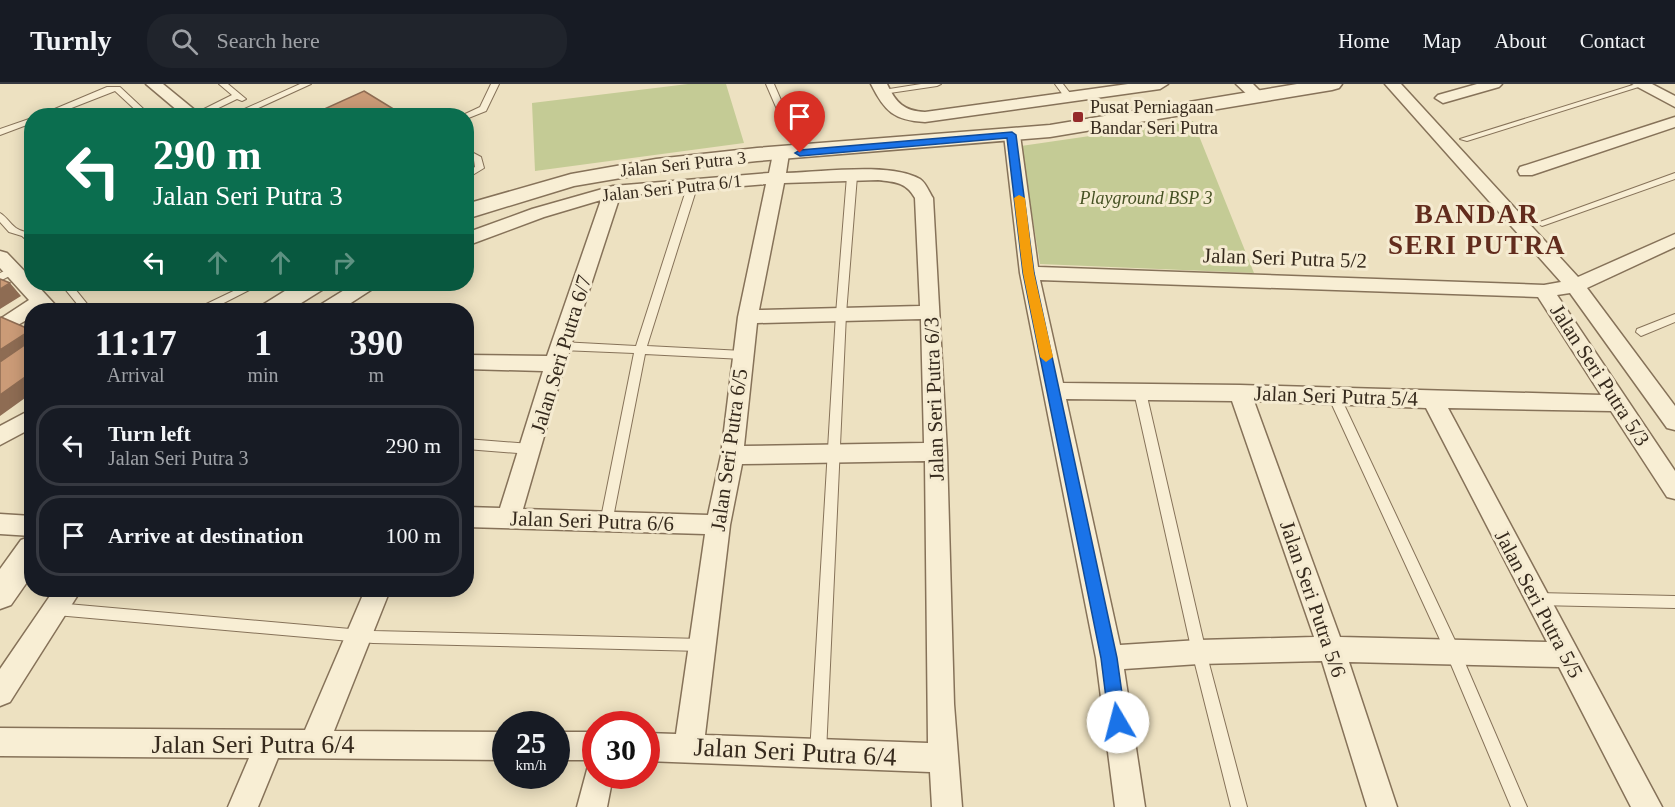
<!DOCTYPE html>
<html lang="en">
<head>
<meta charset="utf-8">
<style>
  :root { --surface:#171b24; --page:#20242c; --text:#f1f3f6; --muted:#9ea1a6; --line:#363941 }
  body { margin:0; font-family:"Times New Roman",serif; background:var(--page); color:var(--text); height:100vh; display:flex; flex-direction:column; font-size:22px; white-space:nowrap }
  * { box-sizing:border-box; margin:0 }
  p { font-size:20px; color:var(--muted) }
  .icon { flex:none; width:33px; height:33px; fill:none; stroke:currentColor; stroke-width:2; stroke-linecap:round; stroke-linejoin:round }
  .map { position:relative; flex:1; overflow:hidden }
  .details { position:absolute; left:24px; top:219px; width:450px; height:294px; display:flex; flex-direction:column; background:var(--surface); border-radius:24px; box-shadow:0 3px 15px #0003 }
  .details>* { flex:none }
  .banner { position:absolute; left:24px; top:24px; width:450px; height:183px; border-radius:24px; box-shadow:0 3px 15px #0003; background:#0b6e4f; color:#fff; overflow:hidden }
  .speed { position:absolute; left:492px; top:627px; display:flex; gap:12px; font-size:30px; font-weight:700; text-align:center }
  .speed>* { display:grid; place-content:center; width:78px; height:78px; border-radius:50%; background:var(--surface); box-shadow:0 3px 15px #0003; line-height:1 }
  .speed small { font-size:15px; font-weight:400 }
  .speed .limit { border:9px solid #d22; background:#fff; color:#111 }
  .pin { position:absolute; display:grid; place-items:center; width:51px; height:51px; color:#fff; margin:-62px -26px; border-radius:50% 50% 50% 0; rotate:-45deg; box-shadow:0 0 6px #0007 }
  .pin .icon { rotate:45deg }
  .me { position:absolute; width:66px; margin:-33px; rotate:352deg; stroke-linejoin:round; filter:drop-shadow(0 0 4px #0008) }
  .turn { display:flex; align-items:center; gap:21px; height:126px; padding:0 30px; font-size:27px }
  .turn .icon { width:78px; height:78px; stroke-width:2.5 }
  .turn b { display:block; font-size:42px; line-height:51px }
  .lanes { display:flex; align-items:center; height:57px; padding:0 30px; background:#0003; justify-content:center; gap:30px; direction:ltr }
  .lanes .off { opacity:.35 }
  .eta { display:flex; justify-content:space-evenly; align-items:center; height:102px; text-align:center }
  .eta b { font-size:36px; font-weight:700; line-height:42px }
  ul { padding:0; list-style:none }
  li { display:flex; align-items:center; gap:18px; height:81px; margin:0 12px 9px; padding:0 18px; border:3px solid var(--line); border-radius:24px }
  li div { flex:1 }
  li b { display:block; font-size:22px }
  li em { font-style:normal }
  header { display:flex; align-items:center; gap:36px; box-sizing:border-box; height:84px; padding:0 30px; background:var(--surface); border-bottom:2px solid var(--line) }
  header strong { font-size:28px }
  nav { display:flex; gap:33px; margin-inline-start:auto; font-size:21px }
  .search { width:420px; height:54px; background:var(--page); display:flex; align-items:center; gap:15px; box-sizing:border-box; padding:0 21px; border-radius:24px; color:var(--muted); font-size:22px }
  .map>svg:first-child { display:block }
</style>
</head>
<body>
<header>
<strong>Turnly</strong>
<div class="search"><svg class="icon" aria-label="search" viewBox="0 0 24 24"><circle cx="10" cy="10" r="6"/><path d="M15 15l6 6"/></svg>Search here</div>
<nav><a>Home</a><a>Map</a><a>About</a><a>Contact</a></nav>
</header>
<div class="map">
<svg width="1675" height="723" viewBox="0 0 1675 723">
  <rect width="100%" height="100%" fill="#ede1c1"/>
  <path fill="#c4cb95" d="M688,0h38l18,59 -209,28 -3,-68z
    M1193,37l61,152 -214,-9 -19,-118z"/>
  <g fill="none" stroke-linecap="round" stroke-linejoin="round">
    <g stroke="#867259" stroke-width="2">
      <path id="service" d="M219,0h9l18,15 -4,2 -5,-2 -35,17h-12l42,-21z
        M300,0h11l-70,32h-12z
        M491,0h8l-13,27 -20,8v-3l-3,-1 17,-8z
        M766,0h8l30,69 -1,2h-6l-1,-2z
        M921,0h20l-4,2 -54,8 -4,-2 4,-2z
        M1055,0h8l10,13 -1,2h-6z
        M1636,0h12l-181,57 -7,-2z
        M107,3h13l31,29h-9l-27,-25 -64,25h-13z
        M32,34v5l-32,12v-6z
        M466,65l15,8 3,11 -18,11v-7l9,-5 -1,-7 -8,-4z
        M852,89l5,3 -11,138 -20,439 -3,5 -5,3 -5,-3 -3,-5 26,-439 11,-138z
        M1675,89v6l-130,46 -3,1 -5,-3z
        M693,97l5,3 -51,162 96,5 6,4 -6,4 -98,-5 -33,169 -1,4 -5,1 -5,-1 -1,-4 34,-170 -73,-3 -5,-4 5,-4 75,4 52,-162z
        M0,129c7,4 10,11 16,15 6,4 10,3 16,7v10l-10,-9 -13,-4 -9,-10z
        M13,183l5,3 -1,2 -17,9v-8z
        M61,200h10l21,26h-10z
        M248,200h13l-51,26h-13l1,-2z
        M1675,230v8l-34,14 -5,-4 1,-3z
        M1140,304l6,4 60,260 41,155h-16l-39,-155 -58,-260z
        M1334,308l6,4 119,253 68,158h-16l-64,-152 -119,-259z
        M466,355l65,5 4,2 2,3 -2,3 -4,2 -65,-5z
        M1537,509l138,3v12l-138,-3 -5,-2 -2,-4 2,-4z
        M56,519l317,28 329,8 5,1 2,5 -2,5 -5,1 -329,-8 -317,-28 -5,-2 -2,-4 2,-4z"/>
    </g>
    <g stroke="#867259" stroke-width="3">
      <path id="minor" d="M146,0h17l39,32h-18z
        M871,0h16c9,19 17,27 38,28l203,-28h40l-8,5 -235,33c-31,-2 -40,-10 -54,-38z
        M1236,0h17l12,12 -8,5 -5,-2z
        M1385,0h16l177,193 97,-43v13l-88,41 88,118v24l-8,-2 -97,-135 -13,2 118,176v28l-8,-2 -56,-86 -163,-3 214,399h-31l-72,-140 -210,-5 48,145h-30l-45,-146 -123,3 -75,5 21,138h-30l-19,-149 -76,-385 -16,-138 8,-5 8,5 18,132 506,18 17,-3zM1040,196l498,17 63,98 -361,-10 -177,-2zM1066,315l166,2 82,236 -115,3 -79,5zM1254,317l172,7 121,234 -207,-5z
        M1477,0h25l-3,3 -56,16 -8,-5 3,-3z
        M1632,0h20l23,12v11z
        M1675,33v10l-143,48h-12l-2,-4 2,-4z
        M781,65l8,5 -3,19c35,-1 104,-11 134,6 6,4 9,13 13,19l14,254 7,252 8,103h-30l-2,-35 -284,-11v-28l30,1 29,-200 -239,-7v-20l34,1 43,-137 -77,-2v-14l81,1 54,-156 -57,17 -78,29v-13l66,-24 81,-23 156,-13 4,-19zM878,96c17,2 28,2 37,18l5,108 -161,4 25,-127zM766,100l-28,133 -17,138 -13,60 -185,-6 42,-145 55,-168zM921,235l3,124 -180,3 13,-123zM925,377l3,282 -223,-8 25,-210 12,-61z
        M0,167l7,2 25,26v5h4l24,26h-28v7l-32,18v-16l29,-19 -29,-32z
        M354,200h23l-3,4 -34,22h-23l3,-5z
        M32,325v19l-32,17v-19z
        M0,430l32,2v20l-32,-2z
        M54,506h27l-71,112 -10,4v-37z
        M365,506h25l-56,141 172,1v28l-228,-2 -20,49h-30l21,-49 -249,-2v-28l305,2z
        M556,648h40v28h-40z
        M596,678v14h17l-6,31h-30l11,-41z"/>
    </g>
    <g stroke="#867259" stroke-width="3">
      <path id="tertiary" d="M1297,0h45l-3,4 -7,2 -282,47 -293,24 -101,11 -82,14 -108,33v-15l105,-30 85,-15 101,-11 293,-23z
        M296,200h29l-3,6 -32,20h-29l3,-6z
        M32,452v39l-21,30 -11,4v-40l21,-29z"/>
    </g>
    <use href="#service" fill="#f8eed4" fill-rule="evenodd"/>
    <use href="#minor" fill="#f8eed4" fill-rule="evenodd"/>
    <use href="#tertiary" fill="#f8eed4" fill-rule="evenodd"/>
  </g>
  <path fill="#8e6c53" d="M10,199l11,13 -21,13v-20z
    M31,246l1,1v19l-32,21v-21z
    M32,288v21l-32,23v-21z"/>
  <path fill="#cb9b77" stroke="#8e6c53" stroke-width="1.5" d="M364,7l41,25h-92l-2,-1z
    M0,195l10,4 -10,6z
    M1,233l30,13 -31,20v-32z
    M32,256v32l-32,23v-33z"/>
  <path fill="#1a73e8" stroke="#114b97" stroke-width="1.5" d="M1012,48l4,3 18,138 83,385 9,64 -2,6 -6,2 -6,-2 -3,-6 -8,-64 -78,-385 -16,-135 -207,18 -5,-3 5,-3z"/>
  <path fill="#f59e0b" d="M1019,111l6,3 9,75 19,84 -7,5 -6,-5 -17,-84 -9,-75z"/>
  <rect fill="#952a2a" stroke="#f5ebd1" stroke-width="2" x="1072" y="27" width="12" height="12" rx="3"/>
  <g text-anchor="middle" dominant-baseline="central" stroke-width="6" stroke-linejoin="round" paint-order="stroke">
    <g font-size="18" fill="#362a1d" stroke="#f5ebd1" text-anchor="start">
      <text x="1090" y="23">Pusat Perniagaan<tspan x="1090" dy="21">Bandar Seri Putra</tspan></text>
    </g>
    <g font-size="18" fill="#362a1d" stroke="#f5ebd1">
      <text transform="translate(683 80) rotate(-6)">Jalan Seri Putra 3</text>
      <text transform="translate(672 104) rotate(-6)">Jalan Seri Putra 6/1</text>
    </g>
    <g font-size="18" font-style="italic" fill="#465224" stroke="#f5ebd1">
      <text x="1146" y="114">Playground BSP 3</text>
    </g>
    <g font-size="21" fill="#362a1d" stroke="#f5ebd1">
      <text transform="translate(1285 174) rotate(2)">Jalan Seri Putra 5/2</text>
      <text transform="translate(561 270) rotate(-73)">Jalan Seri Putra 6/7</text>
      <text transform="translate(1600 291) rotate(57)">Jalan Seri Putra 5/3</text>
      <text transform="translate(1336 312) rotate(2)">Jalan Seri Putra 5/4</text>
      <text transform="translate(934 315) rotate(-92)">Jalan Seri Putra 6/3</text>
      <text transform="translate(729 366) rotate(-82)">Jalan Seri Putra 6/5</text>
      <text transform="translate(592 437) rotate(2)">Jalan Seri Putra 6/6</text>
      <text transform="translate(1313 515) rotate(71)">Jalan Seri Putra 5/6</text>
      <text transform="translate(1539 520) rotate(62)">Jalan Seri Putra 5/5</text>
    </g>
    <g font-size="26" fill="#362a1d" stroke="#f5ebd1">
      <text x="253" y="660">Jalan Seri Putra 6/4</text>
      <text transform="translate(795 668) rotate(3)">Jalan Seri Putra 6/4</text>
    </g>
    <g font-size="27" font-weight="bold" letter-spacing="1.5" fill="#622c1d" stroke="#f5ebd1">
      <text x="1477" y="130">BANDAR<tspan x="1477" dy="31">SERI PUTRA</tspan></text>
    </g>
  </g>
</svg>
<div class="speed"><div>25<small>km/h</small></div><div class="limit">30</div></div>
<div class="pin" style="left:800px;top:69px;background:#d93025"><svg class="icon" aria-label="arrive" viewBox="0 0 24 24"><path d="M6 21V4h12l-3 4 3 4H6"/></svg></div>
<svg class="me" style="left:1118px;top:638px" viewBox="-20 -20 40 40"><circle r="19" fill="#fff"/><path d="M0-13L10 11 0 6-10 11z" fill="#1a73e8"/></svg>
<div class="banner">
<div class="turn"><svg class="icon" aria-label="left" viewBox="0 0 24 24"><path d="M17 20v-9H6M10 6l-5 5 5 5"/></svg><div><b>290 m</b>Jalan Seri Putra 3</div></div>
<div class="lanes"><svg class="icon" aria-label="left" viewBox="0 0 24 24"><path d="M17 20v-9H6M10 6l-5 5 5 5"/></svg><svg class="icon off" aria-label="ahead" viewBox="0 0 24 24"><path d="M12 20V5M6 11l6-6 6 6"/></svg><svg class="icon off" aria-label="ahead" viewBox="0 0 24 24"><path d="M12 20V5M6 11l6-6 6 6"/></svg><svg class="icon off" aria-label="right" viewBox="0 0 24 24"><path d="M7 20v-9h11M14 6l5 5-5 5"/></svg></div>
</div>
<section class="details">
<div class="eta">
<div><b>11:17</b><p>Arrival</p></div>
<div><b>1</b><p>min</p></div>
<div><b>390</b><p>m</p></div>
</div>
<ul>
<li><svg class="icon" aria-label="left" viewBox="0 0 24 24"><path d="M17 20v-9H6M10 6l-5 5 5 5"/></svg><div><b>Turn left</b><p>Jalan Seri Putra 3</p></div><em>290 m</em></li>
<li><svg class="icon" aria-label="arrive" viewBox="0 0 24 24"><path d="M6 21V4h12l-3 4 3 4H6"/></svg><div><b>Arrive at destination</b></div><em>100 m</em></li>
</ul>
</section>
</div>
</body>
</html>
